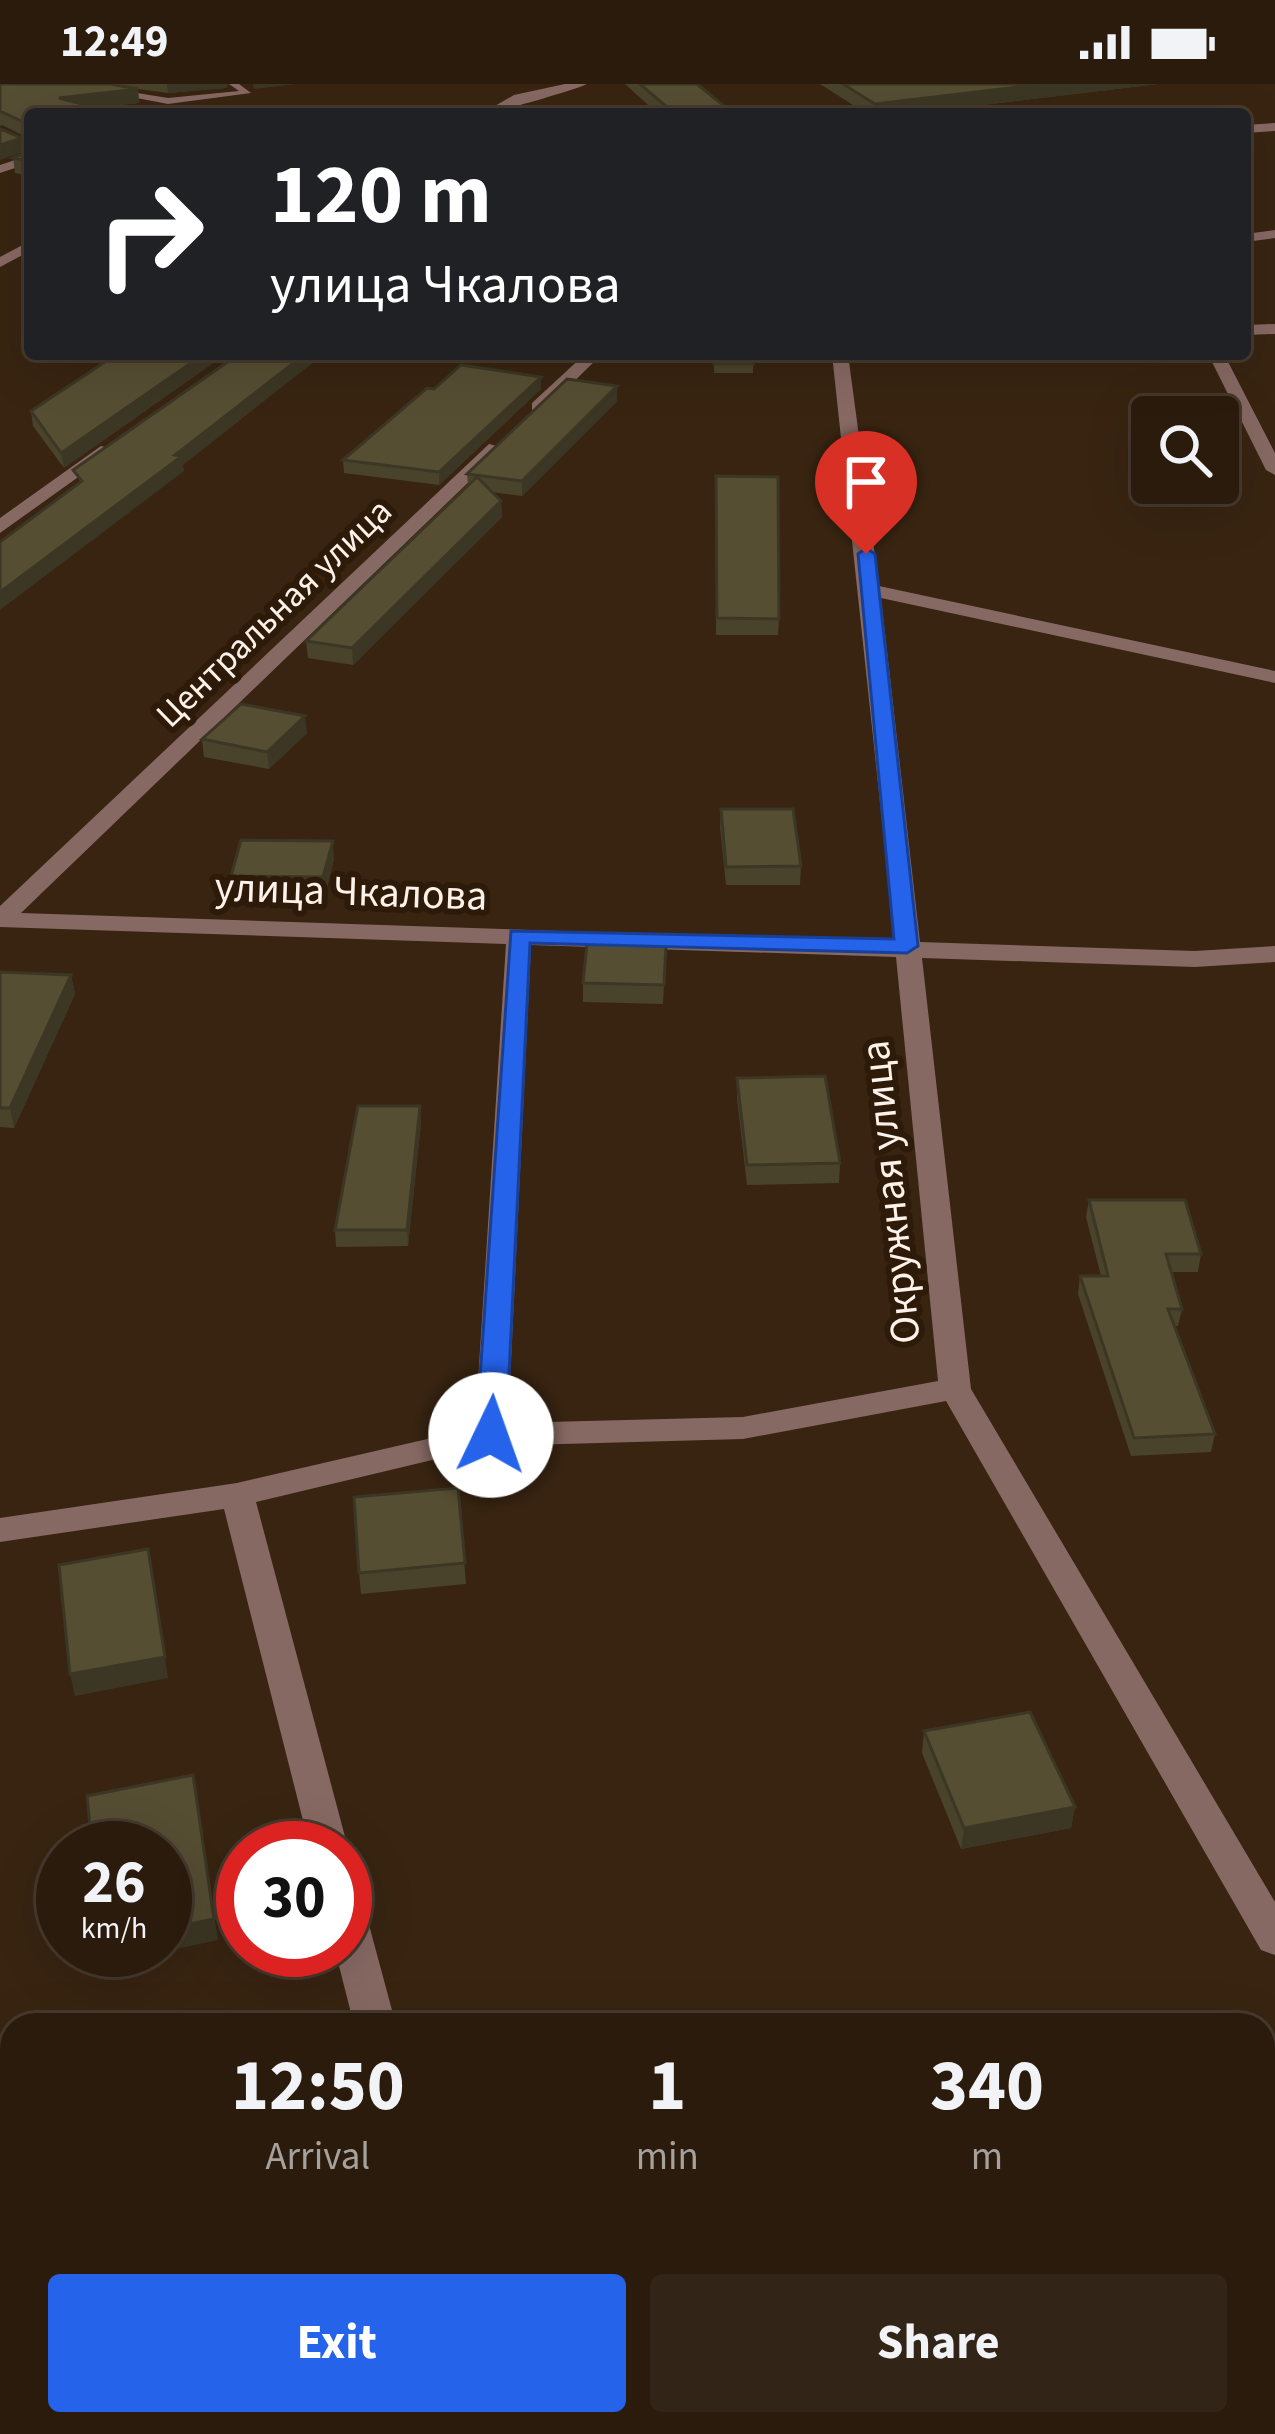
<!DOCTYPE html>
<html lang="en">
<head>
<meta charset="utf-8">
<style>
  :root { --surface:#2a1b0d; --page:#322416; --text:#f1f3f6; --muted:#a5a19d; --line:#46392e; --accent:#2563eb }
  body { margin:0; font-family:"Source Sans 3",sans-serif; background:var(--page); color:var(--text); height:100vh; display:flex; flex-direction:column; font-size:45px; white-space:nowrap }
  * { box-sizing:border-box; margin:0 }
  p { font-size:39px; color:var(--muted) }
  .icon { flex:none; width:66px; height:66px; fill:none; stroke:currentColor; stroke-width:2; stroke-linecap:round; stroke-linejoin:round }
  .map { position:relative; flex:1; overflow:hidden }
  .panel { position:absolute; left:0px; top:1929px; width:1275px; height:423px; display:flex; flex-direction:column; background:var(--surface); border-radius:36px 36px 0 0; box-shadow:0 12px 48px #0002,0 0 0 3px var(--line) }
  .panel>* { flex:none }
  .banner { position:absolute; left:24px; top:24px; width:1227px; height:252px; border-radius:12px; box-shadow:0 12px 48px #0002,0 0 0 3px var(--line); background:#202124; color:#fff; overflow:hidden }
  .buttons { position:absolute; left:1131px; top:312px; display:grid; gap:24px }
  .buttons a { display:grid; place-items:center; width:108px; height:108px; border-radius:12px; background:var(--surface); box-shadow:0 12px 48px #0002,0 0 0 3px var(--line); font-size:60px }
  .speed { position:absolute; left:36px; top:1737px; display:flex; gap:24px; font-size:60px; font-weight:700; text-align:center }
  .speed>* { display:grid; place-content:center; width:156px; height:156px; border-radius:50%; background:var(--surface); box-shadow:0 12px 48px #0002,0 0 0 3px var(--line); line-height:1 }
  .speed small { font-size:30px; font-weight:400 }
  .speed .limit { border:18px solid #d22; background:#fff; color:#111 }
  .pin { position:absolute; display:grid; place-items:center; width:102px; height:102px; color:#fff; margin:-123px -51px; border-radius:50% 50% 50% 0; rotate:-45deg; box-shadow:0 0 12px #0007 }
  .pin .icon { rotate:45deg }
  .me { position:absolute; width:132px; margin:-66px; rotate:3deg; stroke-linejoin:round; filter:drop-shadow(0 0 9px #0008) }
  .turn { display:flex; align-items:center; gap:42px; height:252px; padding:0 48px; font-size:54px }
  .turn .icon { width:156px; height:156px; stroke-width:2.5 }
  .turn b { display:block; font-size:84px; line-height:102px }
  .eta { display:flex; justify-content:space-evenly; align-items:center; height:204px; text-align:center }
  .eta b { font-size:72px; font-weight:700; line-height:84px }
  .action { display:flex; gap:24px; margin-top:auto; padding:24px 48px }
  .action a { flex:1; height:138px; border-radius:12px; background:var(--accent); color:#fff; font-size:48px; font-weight:700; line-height:138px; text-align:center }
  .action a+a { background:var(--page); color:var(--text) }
  .status { display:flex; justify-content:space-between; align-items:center; height:84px; padding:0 60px; background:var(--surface); direction:ltr }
  .status svg { height:33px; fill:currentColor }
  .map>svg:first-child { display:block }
</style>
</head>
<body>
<div class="status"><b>12:49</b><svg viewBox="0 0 49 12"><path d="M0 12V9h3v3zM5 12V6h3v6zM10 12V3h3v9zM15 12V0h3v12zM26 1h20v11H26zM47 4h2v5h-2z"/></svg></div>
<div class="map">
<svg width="1275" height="2350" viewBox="0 0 1275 2350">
  <rect width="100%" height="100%" fill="#382411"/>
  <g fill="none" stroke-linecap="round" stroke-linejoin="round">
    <path fill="#876963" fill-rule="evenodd" d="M63,0h19l86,14 71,-7 -10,-7h10l12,9 -83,11z"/>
    <path fill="#876963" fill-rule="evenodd" d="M565,0h22c-12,6 -95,30 -106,30l33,-19z
      M1275,39v8l-30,2v-8z
      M0,45l30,12v9l-30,-12z
      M30,71v8l-30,10v-8z
      M1275,146v8l-30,4v-8z
      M30,157v10l-30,16v-10z
      M1275,240v10l-30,1v-10z
      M585,270h17l-58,57h-12v-8z
      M832,270h16l31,232 396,85v12l-394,-85 39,344 275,9 80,-5v16l-80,5 -273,-9 49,431 304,513v53l-14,-5 -315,-549 -203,38 -252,7 -235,56 92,346 -3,7v-7h-35l-86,-339 -224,33v-24l237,-35 238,-55 31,-484 -506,-17v-21l489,-462 15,4 -483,465 874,29zM531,861l365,12 42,424 -195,36 -235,6z
      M1208,270h16l51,99v22l-9,-5z
      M101,362l15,4 -116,83v-15z
      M345,1809l14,5 6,12 31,115h-42l-19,-75h10z
      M454,2340h48l3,10h-48z"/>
  </g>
  <path fill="#4a432c" d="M0,0h228l-2,4 -58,5 -30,-4 1,14 -109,11v25l-28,-14 -2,1z
    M625,0h72l37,30h-76z
    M820,0h338l-250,30h-41z
    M30,67v25l-15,-3 -2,-15z
    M117,270h109l-162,114 -31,-42 -2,-15z
    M714,270h39v19h-39z
    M541,293v12l-102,96 -95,-12 -1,-13 91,-71z
    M617,317l-95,95 -30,-4 9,9 1,16 -149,148 -45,-7 -2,-17 162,-155 -1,-12z
    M716,392l63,143 -1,16h-62z
    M307,649l-38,36 -65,-12 -2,-18z
    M721,725l80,57 -1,19h-74l-6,-58z
    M334,775l-9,36 -92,-1 -2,-18z
    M666,861l-3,59 -80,-2v-19z
    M0,888l71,3 4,19 -61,134 -14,-1z
    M737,994l103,85 -1,20 -92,2 -10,-87z
    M420,1022l1,17 -13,123 -72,1 -1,-17z
    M1089,1116l112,54 -3,18h-27l11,37 -4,17h-3l40,108 -4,18 -80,4 -53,-162 2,-18h21l-15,-59z
    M458,1404l8,96 -105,10 -2,-21z
    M924,1647l151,76 -4,21 -110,21 -39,-96z"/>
  <path fill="#3c3724" d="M167,0h61l-2,4 -58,5z
    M253,0h44l-43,5z
    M1043,0h115l-250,30h-34l1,-10z
    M138,5l1,14 -78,9 -2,-14z
    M22,54l2,14 -24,8v-15z
    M204,270h22l-162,114 -3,-15z
    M305,270h19l-141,111 1,6 -184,139v-18z
    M541,293v12l-102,96v-13z
    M617,302v15l-95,95v-15z
    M501,417l1,16 -149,148 -1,-17z
    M305,632l2,17 -38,36 -2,-17z
    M333,757l1,18 -9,36 -2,-18z
    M71,891l4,19 -61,134 -4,-20z
    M420,1022l1,17 -13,123 -1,-16z
    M152,1486l16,108 -93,18 -5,-22z
    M193,1691l25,165 -112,24 -3,-14h62v-21z
    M1075,1723l-4,21 -110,21 3,-21z"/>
  <path fill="#564e33" stroke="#3c3724" stroke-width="3" d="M0,0h110l28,5 -79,9 62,16h-91v11l-30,-14z
    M640,0h57l37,30h-59z
    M843,0h200l-168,20z
    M0,45l22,9 -22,7z
    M30,67v10l-17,-3z
    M117,270h87l-143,99 -30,-42z
    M239,270h66l-130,101 7,1 -182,136v-50l82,-61 -9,-11z
    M714,270h39v10h-39z
    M461,281l80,12 -102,95 -96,-12 84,-72 7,1z
    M567,295l50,7 -95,95 -55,-7z
    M716,392l62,1 1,142 -62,-1z
    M477,393l24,24 -149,147 -46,-7z
    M241,620l64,12 -38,36 -65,-13z
    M721,725h72l8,57 -75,1z
    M241,756l92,1 -10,36 -92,-1z
    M587,859l79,2 -2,40 -81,-2z
    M0,888l71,3 -61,133h-10z
    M825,992l15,87 -93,2 -10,-87z
    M358,1022h62l-13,124h-72z
    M1089,1116h96l16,54h-35l16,55h-14l47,125 -81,4 -54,-162h28z
    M458,1404l7,75 -106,10 -5,-76z
    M148,1465l17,108 -95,17 -11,-109z
    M1030,1628l45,95 -111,21 -40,-97z
    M193,1691l21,144 -49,10v-81h-73l-5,-52z
    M1180,2341l5,9h-28z"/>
  <path fill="#2563eb" stroke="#184099" stroke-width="3" d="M866,464l9,6 43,392 -11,7 -377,-10 -24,492 -15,10 -11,-3 -4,-7 35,-504 383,8 -36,-385z"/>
  <g text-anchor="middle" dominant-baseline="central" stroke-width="12" stroke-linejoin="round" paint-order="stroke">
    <g font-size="36" fill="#fdf2e9" stroke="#2d1a08">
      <text transform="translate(274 529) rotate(-44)">Центральная улица</text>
    </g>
    <g font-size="42" fill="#fdf2e9" stroke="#2d1a08">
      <text transform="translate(351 808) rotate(2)">улица Чкалова</text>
      <text transform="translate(891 1108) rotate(-96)">Окружная улица</text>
    </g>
  </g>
</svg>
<div class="buttons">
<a><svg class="icon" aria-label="search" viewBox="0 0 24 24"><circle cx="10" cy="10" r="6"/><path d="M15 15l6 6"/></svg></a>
</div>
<div class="speed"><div>26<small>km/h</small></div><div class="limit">30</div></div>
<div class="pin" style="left:866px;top:470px;background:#d93025"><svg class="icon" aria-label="arrive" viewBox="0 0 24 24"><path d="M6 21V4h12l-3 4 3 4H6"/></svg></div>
<svg class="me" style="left:491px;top:1351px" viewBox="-20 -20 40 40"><circle r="19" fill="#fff"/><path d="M0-13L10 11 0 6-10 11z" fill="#2563eb"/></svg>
<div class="banner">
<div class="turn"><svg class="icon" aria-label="right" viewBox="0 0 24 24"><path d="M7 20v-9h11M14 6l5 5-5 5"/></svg><div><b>120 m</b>улица Чкалова</div></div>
</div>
<section class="panel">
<div class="eta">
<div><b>12:50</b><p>Arrival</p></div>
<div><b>1</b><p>min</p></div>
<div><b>340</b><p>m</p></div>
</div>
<div class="action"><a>Exit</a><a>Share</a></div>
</section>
</div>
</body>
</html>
